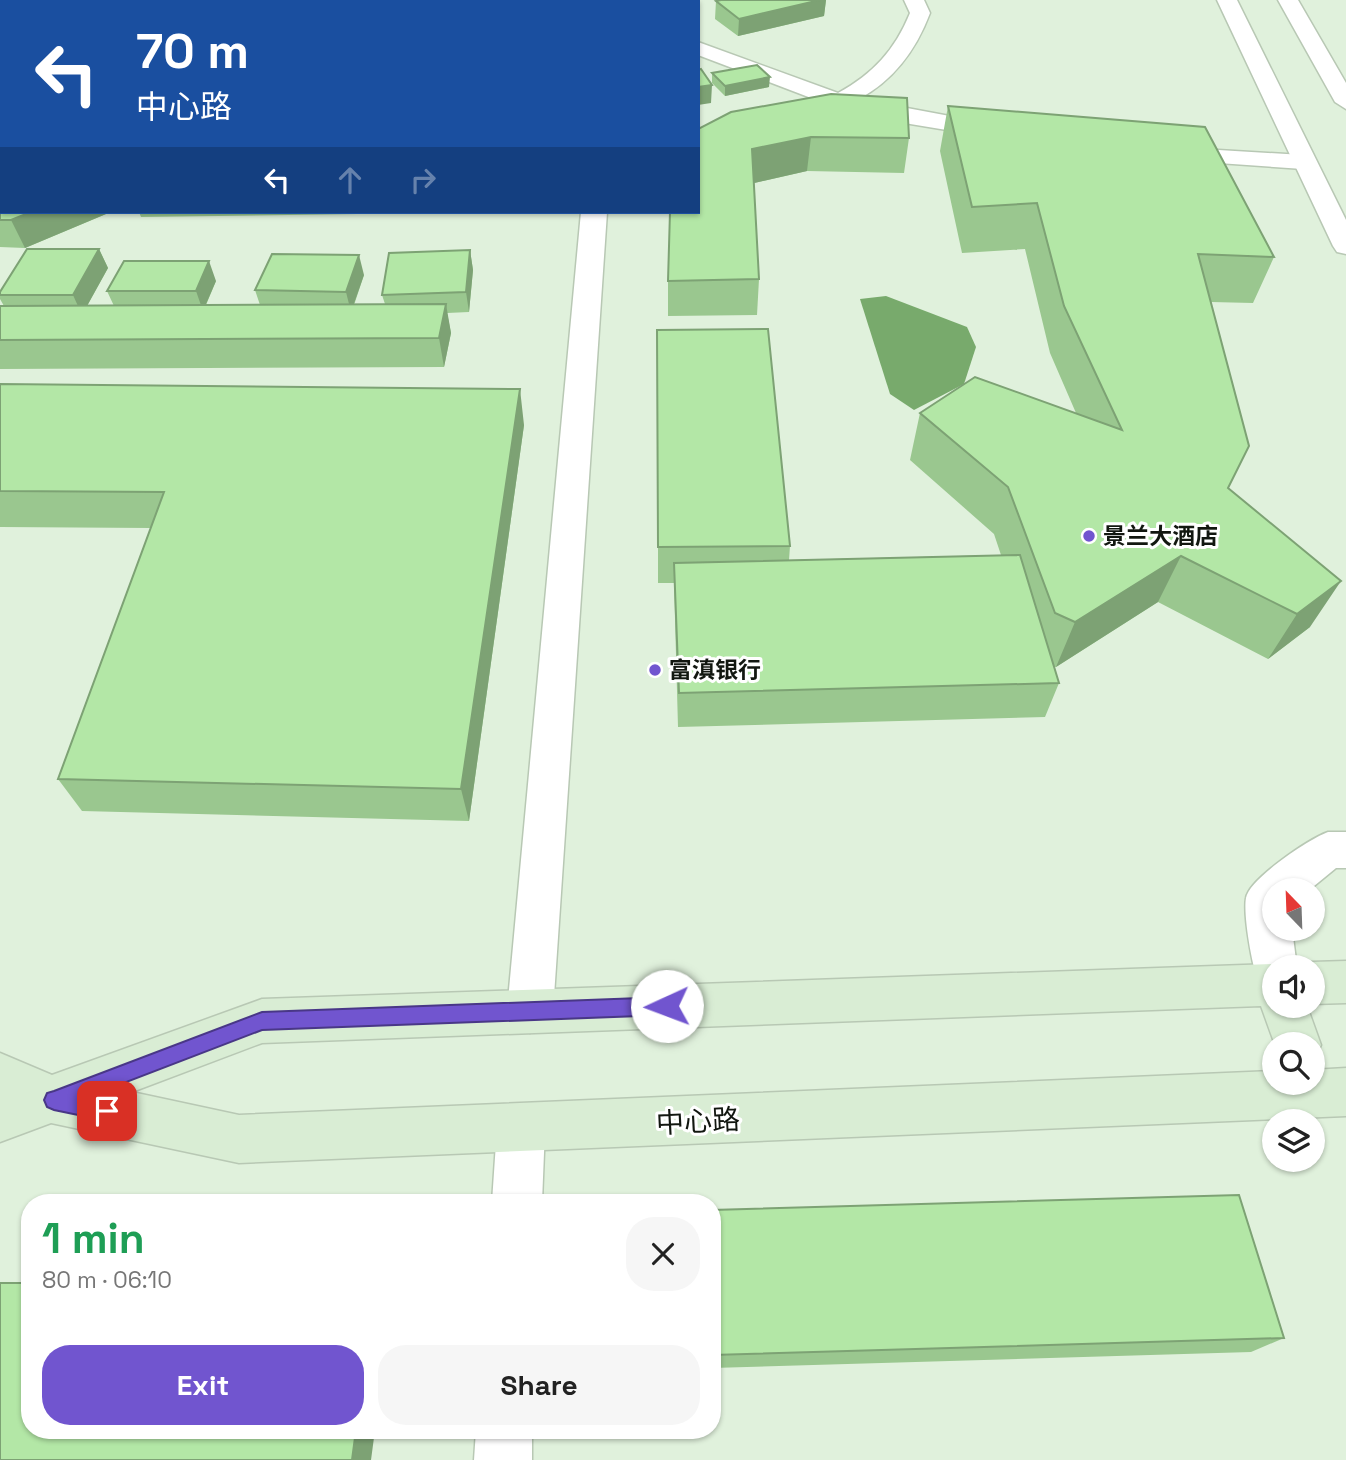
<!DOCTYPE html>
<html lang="en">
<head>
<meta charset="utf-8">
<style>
  :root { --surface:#fff; --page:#f6f6f6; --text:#222; --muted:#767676; --accent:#7155cf }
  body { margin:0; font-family:"Space Grotesk","Noto Sans SC",sans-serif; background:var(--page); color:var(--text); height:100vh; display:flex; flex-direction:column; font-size:26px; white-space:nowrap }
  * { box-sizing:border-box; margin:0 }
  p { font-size:23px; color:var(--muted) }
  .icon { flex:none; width:38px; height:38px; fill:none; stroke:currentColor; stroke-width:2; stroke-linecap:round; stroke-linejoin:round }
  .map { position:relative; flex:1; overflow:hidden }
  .panel { position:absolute; left:21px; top:1194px; width:700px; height:245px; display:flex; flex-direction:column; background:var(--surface); border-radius:28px; box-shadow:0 2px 5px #0004 }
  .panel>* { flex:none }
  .hud { position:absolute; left:0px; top:0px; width:700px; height:214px; box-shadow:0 2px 5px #0004; background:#1a4fa0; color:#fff; overflow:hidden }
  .needle { width:46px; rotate:337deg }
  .fabs { position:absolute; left:1262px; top:878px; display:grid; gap:14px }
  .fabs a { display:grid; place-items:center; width:63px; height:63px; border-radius:50%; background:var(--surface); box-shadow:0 2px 5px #0004; font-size:35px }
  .pin { position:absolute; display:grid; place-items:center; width:60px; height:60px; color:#fff; margin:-30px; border-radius:14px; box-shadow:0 4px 10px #0006 }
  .me { position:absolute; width:77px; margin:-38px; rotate:268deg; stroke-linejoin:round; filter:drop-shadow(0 0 5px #0008) }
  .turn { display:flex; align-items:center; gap:24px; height:147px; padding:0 21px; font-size:32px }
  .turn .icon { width:91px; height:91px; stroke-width:2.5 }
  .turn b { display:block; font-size:49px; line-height:60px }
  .lanes { display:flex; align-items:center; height:66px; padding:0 21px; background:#0003; justify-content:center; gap:35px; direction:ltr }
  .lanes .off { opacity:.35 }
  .round { display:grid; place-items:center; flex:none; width:74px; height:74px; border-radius:28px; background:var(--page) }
  .overview { display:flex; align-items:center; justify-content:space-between; height:119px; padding:0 21px }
  h1 { font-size:42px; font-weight:800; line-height:52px; color:#1e9e55 }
  .action { display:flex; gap:14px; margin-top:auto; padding:14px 21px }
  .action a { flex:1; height:80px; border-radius:28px; background:var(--accent); color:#fff; font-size:28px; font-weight:800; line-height:80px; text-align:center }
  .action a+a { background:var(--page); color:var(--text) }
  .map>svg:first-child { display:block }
</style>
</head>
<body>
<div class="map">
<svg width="1346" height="1460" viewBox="0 0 1346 1460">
  <rect width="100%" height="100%" fill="#e0f1dc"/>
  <path fill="#78aa6c" d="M886,296l81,31 9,20 -12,37 -50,26 -24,-16 -30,-95z"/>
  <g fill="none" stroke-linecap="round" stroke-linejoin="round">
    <g stroke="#b8c8b4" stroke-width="3">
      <path id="minor" d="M562,0h22l1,2h-22z
        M904,0h20l6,13c-14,37 -36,67 -71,86l144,27 4,5 -4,5 -8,2 -109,-18 -45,-12 -15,5 -8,-2 -3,-5 4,-5 -121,-46v-13l140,51c35,-19 57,-43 72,-80z
        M1169,147l134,8 8,2 4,5 -4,5 -8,2 -142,-10 -4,-5 4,-5z
        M0,158h2v14h-2z
        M581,212h26l-54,799 -7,15 -16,7 -16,-7 -7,-15z
        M521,1104l17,7 7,17 -3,74h-50l5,-74 7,-17z
        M476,1430h56v30h-58z"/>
    </g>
    <g stroke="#b8c8b4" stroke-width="3">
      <path id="tertiary" d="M1217,0h20l109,220v34l-9,-2 -4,-6z
        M1278,0h20l48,83v26l-11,-7z
        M1328,832h18v36h-10l-28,23h-34v38h18l5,39h-23v20l-15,-5c-7,-16 -16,-69 -13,-85 3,-19 63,-59 82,-66z"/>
    </g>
    <g stroke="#b8c8b4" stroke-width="3">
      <path id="secondary" d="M1346,961v42l-34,1v-36h-15l15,-6z
        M1274,964l10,4h-10v38h33l14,39 -7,16 -2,-16h-37l-14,-39 -999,37 -130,49 107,23 1035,-44v12h38v-13l34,-2v48l-1107,47 -188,-40 -51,19v-89l52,22 210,-76z"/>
    </g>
    <g stroke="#59874d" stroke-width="3">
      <path id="trunk" d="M12,0h20l-21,2z
        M0,21h2l-2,14z"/>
    </g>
    <use href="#minor" fill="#fff" fill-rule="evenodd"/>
    <use href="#tertiary" fill="#fff" fill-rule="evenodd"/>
    <use href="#secondary" fill="#d9edd4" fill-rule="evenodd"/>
    <use href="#trunk" fill="#98d08b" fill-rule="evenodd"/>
  </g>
  <path fill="#9ac78f" d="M721,0h105l-2,16 -86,20 -23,-17 1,-18z
    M712,73l57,14 -44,9 -13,-13z
    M948,106l326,151 -21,46 -42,-1 17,186 82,139 -42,32 -110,-57 -102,65h-2l5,16 -14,34 -367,10 -4,-144h-16v-36l132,-1 -1,14 212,-5 -7,-21 -84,-74 10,-47h156l-26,-60 -25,-104 -63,4 -22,-102z
    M698,129l211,9 -5,35 -97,-2 -53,12 5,96 -2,36 -89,1v-35z
    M0,176l2,36h106l-2,2 -81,34 -25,-1z
    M139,212h357l-355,5z
    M99,249l9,19 -21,38h27l-7,-15 109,-10 -10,24h54l-5,-15 109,-15 -10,30 31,-1 -3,-9 88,-45 3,20 -4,42 -22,1 4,20 -7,34 -444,2v-63h4l-4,-7v-7z
    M0,384l524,41 -55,396 -387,-10 -24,-32 93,-251 -151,-1z
    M712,1210l572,128 -33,14 -539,16z"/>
  <path fill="#7da274" d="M354,0h13v2h-14z
    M464,0h83v2h-94z
    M650,0h50l-9,2h-41z
    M820,0h6l-2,16 -86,20 1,-17z
    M770,77l-1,10 -44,9v-10z
    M712,85l-1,18 -13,2v-18z
    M811,137l-4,34 -57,13 2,-35z
    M31,212h77l-2,2 -81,34 -14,-28z
    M99,249l9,19 -26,47 -9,-20z
    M470,250l3,20 -4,42 -3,-20z
    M359,255l5,20 -13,37 -5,-20z
    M209,261l7,20 -13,30 -7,-20z
    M446,304l5,29 -7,34 -5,-29z
    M520,389l4,36 -55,396 -8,-32z
    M1181,556l-23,46 -102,65 19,-45z
    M1341,581l-31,46 -42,32 29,-45z
    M356,1430h19l-4,30h-19z"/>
  <path fill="#b3e7a6" stroke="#7da274" stroke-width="2" d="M132,0h222l-1,2h-222z
    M436,0h28l-11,2h-16z
    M721,0h99l-81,19 -23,-18z
    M757,65l13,12 -45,9 -13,-13z
    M701,69l11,16 -14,2v-17z
    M831,94l76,4 2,40 -98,-1 -59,12 7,130 -91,2 2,-69h28v-83l33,-17z
    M948,106l257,21 69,130 -76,-3 51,192 -21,42 113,93 -44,33 -116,-58 -106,66 -20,-9 -47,-126 -88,-74 55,-36 147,53 -58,-124 -27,-103 -65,4z
    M2,175v37h29l-20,8h-11v-44z
    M27,249h72l-26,46h-73v-3z
    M470,250l-4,42 -84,3 7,-42z
    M272,254l87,1 -13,37 -91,-2z
    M124,261h85l-13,30h-89z
    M446,304l-7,34 -439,2v-34z
    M768,329l22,217 -132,1 -1,-217z
    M0,384l520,5 -59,400 -403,-10 106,-287 -164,-1z
    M1020,555l39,128 -380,10 -5,-130z
    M1239,1195l45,143 -572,17v-145z
    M0,1283h30v147h326l-4,30h-352z"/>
  <path fill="#7155cf" stroke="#493787" stroke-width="2" d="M667,997l7,3 3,6 -3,6 -7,3 -405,15 -175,67 27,7 3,7 -3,7 -7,3 -53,-11 -7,-3 -3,-7 3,-7 7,-2 208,-79z"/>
  <g fill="#7155cf" stroke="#fff" stroke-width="2.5">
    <circle cx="1089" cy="536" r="7"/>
    <circle cx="655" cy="670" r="7"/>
  </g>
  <g text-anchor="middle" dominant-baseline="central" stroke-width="6" stroke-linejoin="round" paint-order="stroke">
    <g font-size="23" font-weight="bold" fill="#121710" stroke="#fff" text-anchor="start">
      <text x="1103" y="536">景兰大酒店</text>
      <text x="669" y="670">富滇银行</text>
    </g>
    <g font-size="28" fill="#121710" stroke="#fff">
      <text transform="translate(698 1121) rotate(-3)">中心路</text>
    </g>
  </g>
</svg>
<div class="fabs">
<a><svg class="needle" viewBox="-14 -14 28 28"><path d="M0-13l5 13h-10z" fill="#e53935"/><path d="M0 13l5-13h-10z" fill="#767676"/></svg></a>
<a><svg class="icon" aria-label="sound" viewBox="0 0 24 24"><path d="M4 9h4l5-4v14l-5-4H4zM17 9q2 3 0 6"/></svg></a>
<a><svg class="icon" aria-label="search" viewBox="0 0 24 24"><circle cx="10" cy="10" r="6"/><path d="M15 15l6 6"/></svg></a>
<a><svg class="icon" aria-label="layers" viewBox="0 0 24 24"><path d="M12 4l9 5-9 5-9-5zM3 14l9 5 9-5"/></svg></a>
</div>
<div class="pin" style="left:107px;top:1111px;background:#d93025"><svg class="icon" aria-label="arrive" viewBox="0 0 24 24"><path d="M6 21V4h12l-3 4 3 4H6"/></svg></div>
<svg class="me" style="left:667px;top:1006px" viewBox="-20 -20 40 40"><circle r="19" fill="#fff"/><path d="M0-13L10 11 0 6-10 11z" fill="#7155cf"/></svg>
<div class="hud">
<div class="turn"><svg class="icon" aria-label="left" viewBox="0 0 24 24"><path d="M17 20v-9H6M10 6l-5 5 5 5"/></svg><div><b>70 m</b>中心路</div></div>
<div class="lanes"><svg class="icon" aria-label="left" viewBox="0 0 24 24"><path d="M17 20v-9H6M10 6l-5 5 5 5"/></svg><svg class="icon off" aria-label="ahead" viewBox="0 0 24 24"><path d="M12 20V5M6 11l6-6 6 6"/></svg><svg class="icon off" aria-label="right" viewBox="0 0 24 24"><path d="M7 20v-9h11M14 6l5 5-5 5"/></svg></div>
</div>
<section class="panel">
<div class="overview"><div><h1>1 min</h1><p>80 m · 06:10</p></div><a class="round"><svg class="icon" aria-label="close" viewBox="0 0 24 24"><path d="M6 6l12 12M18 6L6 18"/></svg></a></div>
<div class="action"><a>Exit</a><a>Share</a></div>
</section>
</div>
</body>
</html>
